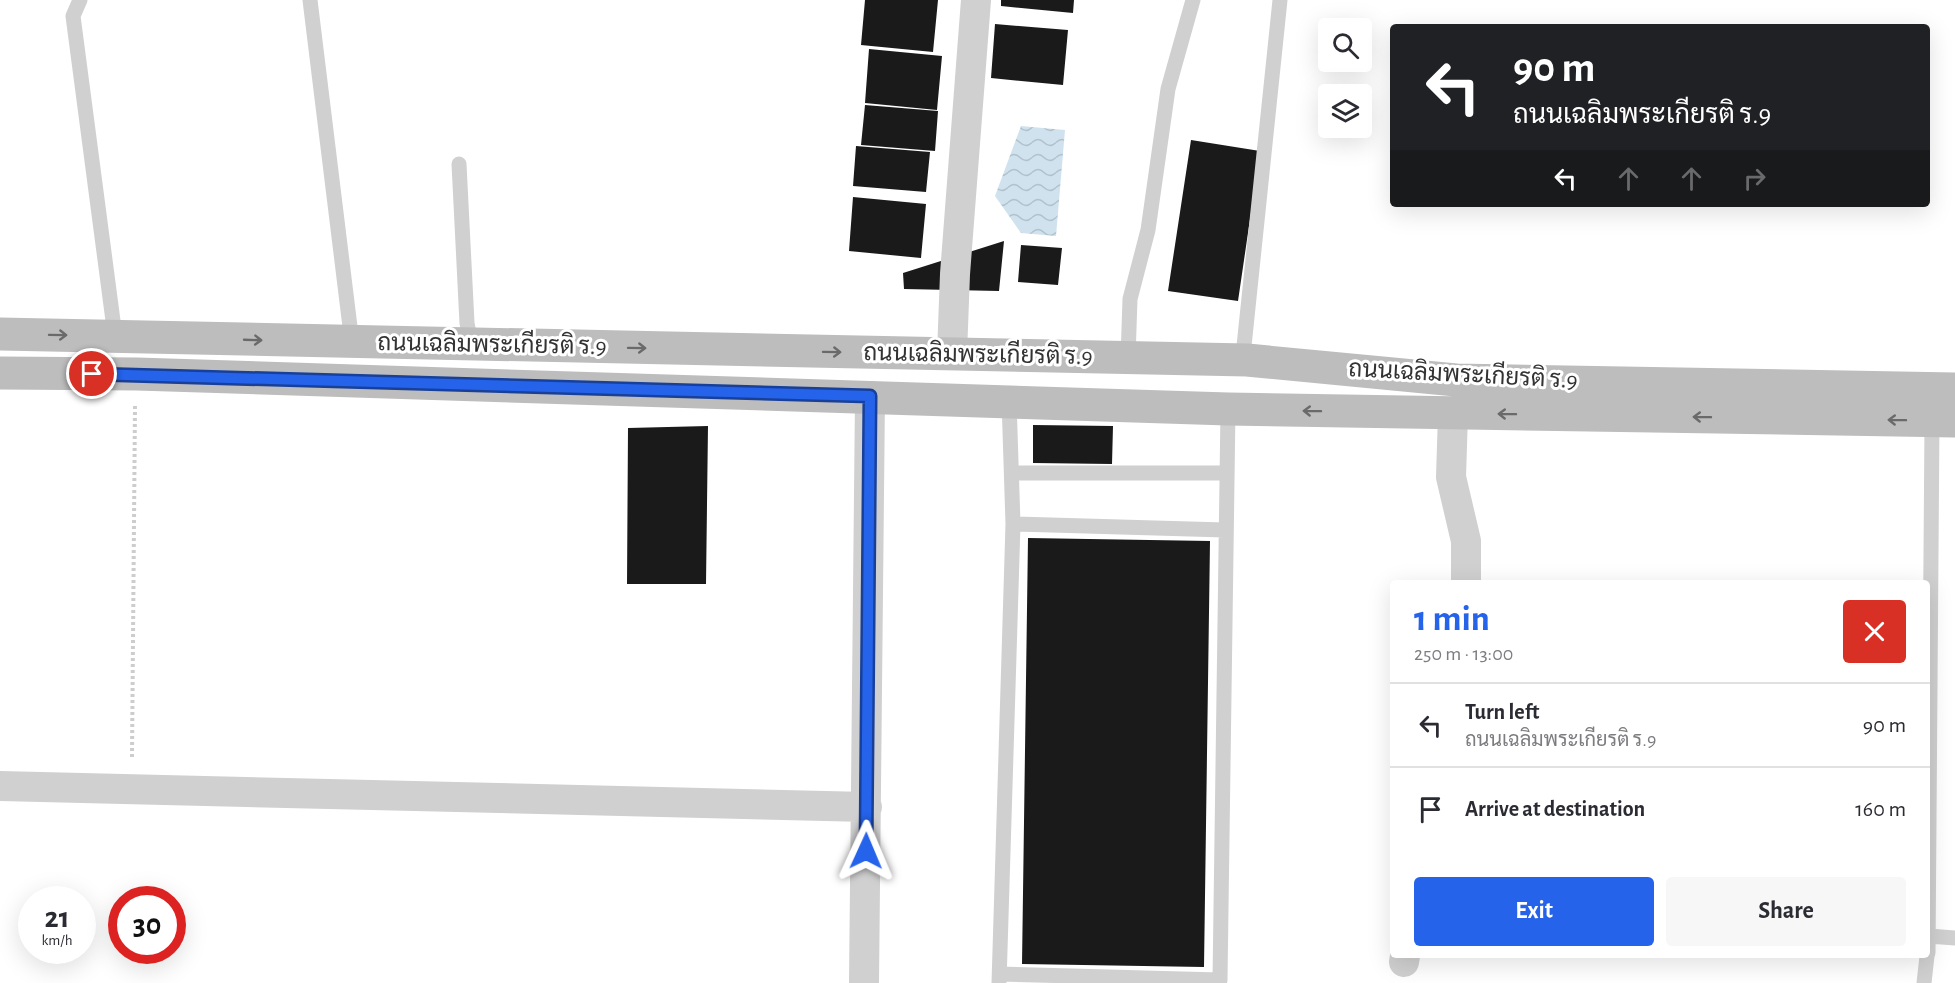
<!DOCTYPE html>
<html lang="en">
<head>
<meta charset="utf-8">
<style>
  :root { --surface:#fff; --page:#f7f7f7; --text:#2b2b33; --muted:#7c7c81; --line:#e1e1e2; --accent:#2563eb }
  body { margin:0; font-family:"Alegreya Sans",Sarabun,sans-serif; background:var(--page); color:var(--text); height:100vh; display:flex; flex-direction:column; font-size:22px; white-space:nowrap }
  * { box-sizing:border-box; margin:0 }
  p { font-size:20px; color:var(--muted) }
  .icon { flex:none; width:33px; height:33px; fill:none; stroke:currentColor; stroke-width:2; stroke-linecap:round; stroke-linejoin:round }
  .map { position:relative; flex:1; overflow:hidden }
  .drawer { position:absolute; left:1390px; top:580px; width:540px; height:378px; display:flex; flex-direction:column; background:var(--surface); border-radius:6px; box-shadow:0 6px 24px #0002 }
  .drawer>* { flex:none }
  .top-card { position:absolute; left:1390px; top:24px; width:540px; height:183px; border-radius:6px; box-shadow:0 6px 24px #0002; background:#202124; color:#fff; overflow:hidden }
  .fabs { position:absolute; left:1318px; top:18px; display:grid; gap:12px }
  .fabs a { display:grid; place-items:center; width:54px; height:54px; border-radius:6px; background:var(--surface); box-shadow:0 6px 24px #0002; font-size:30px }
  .speed { position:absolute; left:18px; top:886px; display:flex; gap:12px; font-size:30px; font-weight:700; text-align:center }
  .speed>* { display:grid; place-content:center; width:78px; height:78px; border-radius:50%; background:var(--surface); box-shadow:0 6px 24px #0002; line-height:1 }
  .speed small { font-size:15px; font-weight:400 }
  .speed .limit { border:9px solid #d22; background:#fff; color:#111 }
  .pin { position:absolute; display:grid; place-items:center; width:51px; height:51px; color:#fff; margin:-26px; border:3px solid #fff; border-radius:50%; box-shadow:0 2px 6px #0007 }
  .me { position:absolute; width:66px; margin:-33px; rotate:1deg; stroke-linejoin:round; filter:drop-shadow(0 0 4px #0008) }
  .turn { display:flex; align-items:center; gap:21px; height:126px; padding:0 24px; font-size:27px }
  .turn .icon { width:78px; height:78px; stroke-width:2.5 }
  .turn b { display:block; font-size:42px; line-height:51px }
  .lanes { display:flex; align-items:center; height:57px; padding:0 24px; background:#0003; justify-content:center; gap:30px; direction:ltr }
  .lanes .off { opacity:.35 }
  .round { display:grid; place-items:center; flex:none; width:63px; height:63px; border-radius:6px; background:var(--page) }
  .summary { display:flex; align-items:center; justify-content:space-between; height:102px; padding:0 24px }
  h1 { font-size:36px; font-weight:600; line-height:45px; color:var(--accent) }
  .action { display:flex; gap:12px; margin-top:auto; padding:12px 24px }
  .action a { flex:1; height:69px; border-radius:6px; background:var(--accent); color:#fff; font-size:24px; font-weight:600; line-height:69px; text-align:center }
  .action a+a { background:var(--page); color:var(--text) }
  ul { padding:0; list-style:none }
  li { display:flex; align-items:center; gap:18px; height:84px; padding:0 24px; border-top:2px solid var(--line) }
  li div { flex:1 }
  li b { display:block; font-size:22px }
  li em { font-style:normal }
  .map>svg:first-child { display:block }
</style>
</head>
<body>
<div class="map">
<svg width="1955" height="983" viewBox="0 0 1955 983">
  <defs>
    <pattern id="water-waves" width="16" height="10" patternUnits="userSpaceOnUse" patternTransform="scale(1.5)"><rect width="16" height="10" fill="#cfe2ee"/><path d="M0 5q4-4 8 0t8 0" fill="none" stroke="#b2c2cd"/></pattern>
  </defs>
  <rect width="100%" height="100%" fill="#fff"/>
  <path fill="url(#water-waves)" d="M1021,126l44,4 -9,106 -35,-3 -26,-37z"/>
  <path fill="#1a1a1a" d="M865,0h73l-5,52 -72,-7z
    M1001,0h73l-1,13 -72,-7z
    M995,24l73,6 -5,55 -72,-7z
    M869,49l73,7 -5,54 -72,-7z
    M865,105l73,6 -3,40 -74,-6z
    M1191,140l69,11 -22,150 -70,-10z
    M856,146l74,6 -4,40 -73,-6z
    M853,197l73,7 -5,54 -72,-7z
    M1004,241l-5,50 -95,-2 -1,-16z
    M1021,245l41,3 -4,37 -40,-3z
    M1033,425l80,1 -1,38 -79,-1z
    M708,426l-2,158h-79l1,-156z
    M1028,538l182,3 -6,426 -182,-3z"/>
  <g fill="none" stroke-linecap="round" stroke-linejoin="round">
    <path stroke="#cdcdcd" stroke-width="4" stroke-dasharray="3 3" stroke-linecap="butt" d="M132,757l3,-352"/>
    <path stroke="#d0d0d0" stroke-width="15" d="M80,0l-7,16 42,320
      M310,0l42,343
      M459,164l8,159 4,21
      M1244,346l36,-346
      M1128,358l2,-59 18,-69 20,-141 25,-89
      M1012,473h213
      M1013,524l212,6
      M1929,936l26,2
      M1928,953l4,-532
      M1000,974l220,6 8,-571
      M999,983l14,-459 -4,-124
      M1924,983l3,-27"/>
    <path stroke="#d0d0d0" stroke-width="30" d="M952,354l3,-80 21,-274
      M1453,414l-2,63 15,64v43
      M0,786l867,21
      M1404,962l1,-6
      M864,983l6,-587"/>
    <path stroke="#bdbdbd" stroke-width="33" d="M0,334l1247,26 209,20 499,9
      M0,373l137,1 1091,35 727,12"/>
  </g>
  <defs><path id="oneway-shaft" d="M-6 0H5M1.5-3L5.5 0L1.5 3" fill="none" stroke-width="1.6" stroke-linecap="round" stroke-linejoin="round" transform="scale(1.5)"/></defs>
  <g stroke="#6a6a6a">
    <use href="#oneway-shaft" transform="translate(58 335) rotate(1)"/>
    <use href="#oneway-shaft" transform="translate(253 340) rotate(2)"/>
    <use href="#oneway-shaft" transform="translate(637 348) rotate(1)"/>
    <use href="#oneway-shaft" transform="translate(832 352) rotate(1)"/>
    <use href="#oneway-shaft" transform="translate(1312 411) rotate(-179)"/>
    <use href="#oneway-shaft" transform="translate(1507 414) rotate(-179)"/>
    <use href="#oneway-shaft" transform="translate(1702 417) rotate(-179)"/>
    <use href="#oneway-shaft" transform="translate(1897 420) rotate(-179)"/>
  </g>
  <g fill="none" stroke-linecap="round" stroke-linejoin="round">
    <g stroke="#184099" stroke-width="15">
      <path id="route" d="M92,374l778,22 -4,455"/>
    </g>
    <use href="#route" stroke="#2563eb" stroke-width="10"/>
  </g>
  <g text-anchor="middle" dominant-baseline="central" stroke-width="6" stroke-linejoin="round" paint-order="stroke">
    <g font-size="24" fill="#333" stroke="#fff">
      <text transform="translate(492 345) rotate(1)">ถนนเฉลิมพระเกียรติ ร.9</text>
      <text transform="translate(978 355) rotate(1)">ถนนเฉลิมพระเกียรติ ร.9</text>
      <text transform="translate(1463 375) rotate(3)">ถนนเฉลิมพระเกียรติ ร.9</text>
    </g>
  </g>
</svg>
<div class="fabs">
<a><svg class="icon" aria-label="search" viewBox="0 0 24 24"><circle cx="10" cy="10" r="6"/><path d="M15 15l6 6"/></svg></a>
<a><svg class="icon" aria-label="layers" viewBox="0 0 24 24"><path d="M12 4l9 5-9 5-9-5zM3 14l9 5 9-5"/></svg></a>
</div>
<div class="speed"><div>21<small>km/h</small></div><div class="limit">30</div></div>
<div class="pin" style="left:92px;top:374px;background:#d93025"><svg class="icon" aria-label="arrive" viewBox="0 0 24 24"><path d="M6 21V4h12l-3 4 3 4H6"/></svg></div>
<svg class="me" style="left:866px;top:851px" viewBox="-20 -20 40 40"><path d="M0-17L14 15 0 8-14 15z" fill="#2563eb" stroke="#fff" stroke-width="4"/></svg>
<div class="top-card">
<div class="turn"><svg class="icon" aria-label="left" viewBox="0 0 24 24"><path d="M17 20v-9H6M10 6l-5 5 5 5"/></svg><div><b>90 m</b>ถนนเฉลิมพระเกียรติ ร.9</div></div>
<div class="lanes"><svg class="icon" aria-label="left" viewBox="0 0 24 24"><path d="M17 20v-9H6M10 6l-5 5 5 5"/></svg><svg class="icon off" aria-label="ahead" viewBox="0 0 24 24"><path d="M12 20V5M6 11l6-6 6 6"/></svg><svg class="icon off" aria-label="ahead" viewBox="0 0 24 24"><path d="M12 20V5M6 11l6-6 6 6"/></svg><svg class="icon off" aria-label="right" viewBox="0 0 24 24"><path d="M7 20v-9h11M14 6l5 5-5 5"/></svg></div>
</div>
<section class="drawer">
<div class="summary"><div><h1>1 min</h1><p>250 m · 13:00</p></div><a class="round" style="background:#d93025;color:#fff"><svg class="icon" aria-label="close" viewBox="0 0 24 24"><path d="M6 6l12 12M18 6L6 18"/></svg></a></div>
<ul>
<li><svg class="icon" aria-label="left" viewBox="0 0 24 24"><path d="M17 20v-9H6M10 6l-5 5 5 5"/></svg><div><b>Turn left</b><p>ถนนเฉลิมพระเกียรติ ร.9</p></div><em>90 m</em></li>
<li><svg class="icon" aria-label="arrive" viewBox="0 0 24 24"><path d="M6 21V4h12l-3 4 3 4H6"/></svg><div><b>Arrive at destination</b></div><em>160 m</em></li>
</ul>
<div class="action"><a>Exit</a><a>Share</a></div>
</section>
</div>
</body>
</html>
